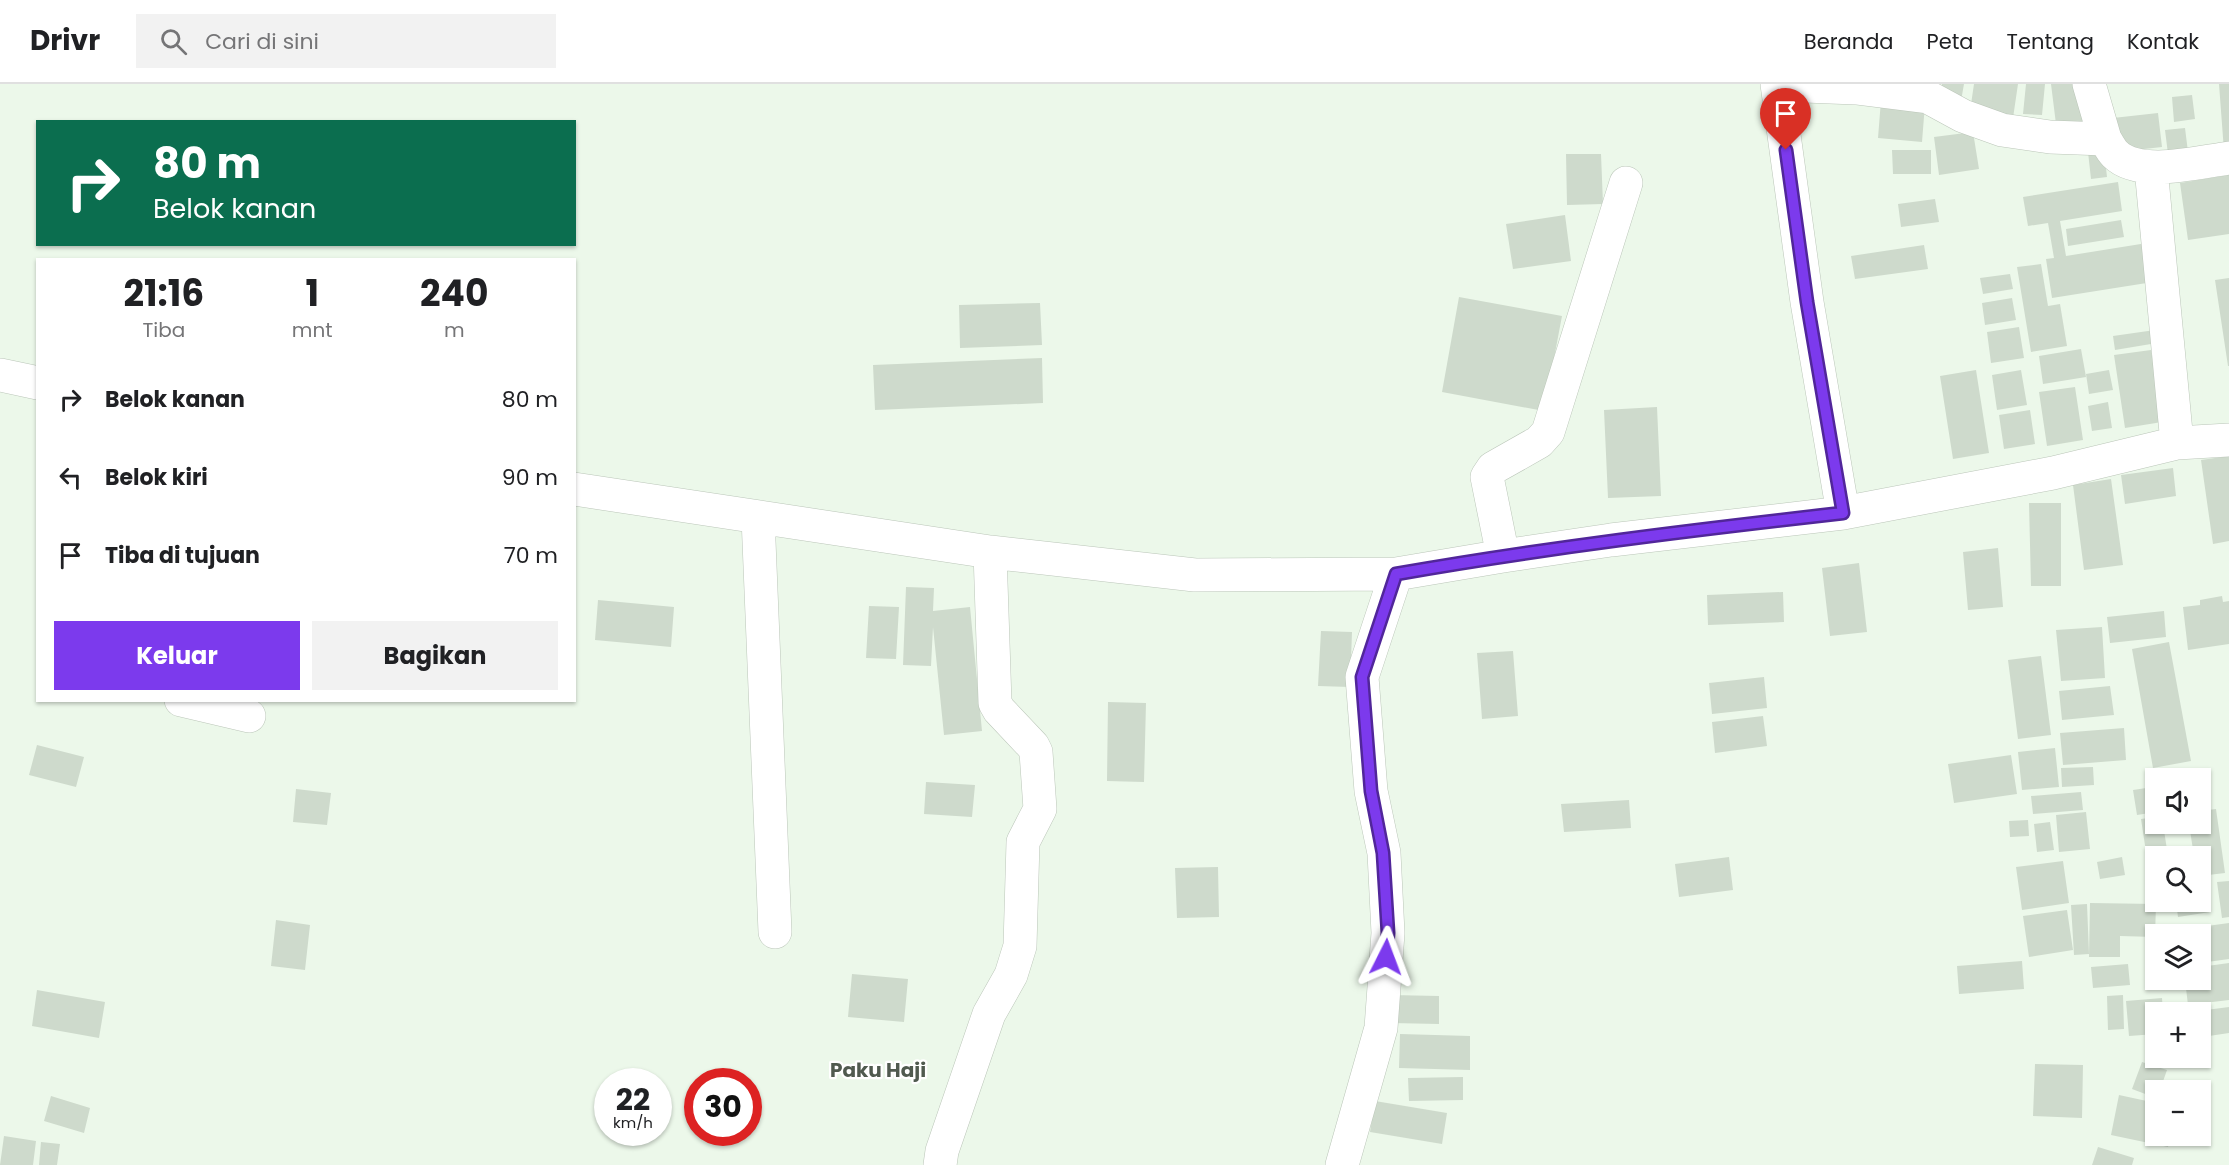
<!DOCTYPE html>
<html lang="id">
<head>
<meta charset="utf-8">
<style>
  :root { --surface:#fff; --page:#f2f2f2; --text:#202124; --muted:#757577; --line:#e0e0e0; --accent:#7c3aed }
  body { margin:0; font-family:Poppins,sans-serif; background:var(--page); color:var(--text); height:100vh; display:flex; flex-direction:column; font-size:22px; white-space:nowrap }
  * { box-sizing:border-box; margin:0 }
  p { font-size:20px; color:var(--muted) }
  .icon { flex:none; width:33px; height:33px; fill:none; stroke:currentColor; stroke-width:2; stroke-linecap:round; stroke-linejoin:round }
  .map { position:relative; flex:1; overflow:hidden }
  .sheet { position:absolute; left:36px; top:174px; width:540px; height:444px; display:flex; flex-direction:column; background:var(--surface); border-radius:0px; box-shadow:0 2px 4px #0004 }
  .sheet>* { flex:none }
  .guide { position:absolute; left:36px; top:36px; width:540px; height:126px; border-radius:0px; box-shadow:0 2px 4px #0004; background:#0b6e4f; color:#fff; overflow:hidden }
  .tools { position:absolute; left:2145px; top:684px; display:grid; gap:12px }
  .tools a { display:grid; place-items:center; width:66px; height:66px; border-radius:0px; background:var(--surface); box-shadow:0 2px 4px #0004; font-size:30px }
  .speed { position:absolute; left:594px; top:984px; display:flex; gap:12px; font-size:30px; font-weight:700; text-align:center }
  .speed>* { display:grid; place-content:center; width:78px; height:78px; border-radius:50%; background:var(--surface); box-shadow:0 2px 4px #0004; line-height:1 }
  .speed small { font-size:15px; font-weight:400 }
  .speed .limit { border:9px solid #d22; background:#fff; color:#111 }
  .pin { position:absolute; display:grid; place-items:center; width:51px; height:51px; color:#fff; margin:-62px -26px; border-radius:50% 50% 50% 0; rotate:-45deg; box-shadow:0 0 6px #0007 }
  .pin .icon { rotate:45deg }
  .me { position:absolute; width:66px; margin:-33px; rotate:3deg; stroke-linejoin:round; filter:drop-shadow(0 0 4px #0008) }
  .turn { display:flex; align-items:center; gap:21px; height:126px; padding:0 18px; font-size:27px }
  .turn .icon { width:78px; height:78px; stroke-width:2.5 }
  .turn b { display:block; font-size:42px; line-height:51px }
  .eta { display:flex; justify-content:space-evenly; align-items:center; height:102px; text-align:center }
  .eta b { font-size:36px; font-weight:700; line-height:42px }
  .primary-button { display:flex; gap:12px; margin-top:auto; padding:12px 18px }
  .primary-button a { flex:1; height:69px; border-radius:0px; background:var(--accent); color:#fff; font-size:24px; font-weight:700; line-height:69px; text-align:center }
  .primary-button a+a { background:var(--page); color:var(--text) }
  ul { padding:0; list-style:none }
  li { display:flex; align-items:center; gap:18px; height:78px; padding:0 18px }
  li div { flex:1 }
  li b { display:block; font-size:22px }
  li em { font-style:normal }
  header { display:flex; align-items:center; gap:36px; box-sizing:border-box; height:84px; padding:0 30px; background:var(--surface); border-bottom:2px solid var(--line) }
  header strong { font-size:28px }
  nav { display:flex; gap:33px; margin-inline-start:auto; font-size:21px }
  .search { width:420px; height:54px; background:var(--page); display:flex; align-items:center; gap:15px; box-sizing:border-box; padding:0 21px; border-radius:0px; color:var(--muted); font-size:22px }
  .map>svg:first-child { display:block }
</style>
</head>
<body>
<header>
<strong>Drivr</strong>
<div class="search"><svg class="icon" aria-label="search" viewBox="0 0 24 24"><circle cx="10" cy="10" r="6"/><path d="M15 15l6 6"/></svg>Cari di sini</div>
<nav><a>Beranda</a><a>Peta</a><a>Tentang</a><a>Kontak</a></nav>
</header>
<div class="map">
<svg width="2229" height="1081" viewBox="0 0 2229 1081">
  <rect width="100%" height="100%" fill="#ecf8ea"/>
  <path fill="#cedacc" d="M1942,0h22l-3,17 -21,-4z
    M1974,0h44l-5,34 -43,-7z
    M2026,0h19l-3,31 -19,-1z
    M2051,0h32l5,44 -31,4z
    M2219,0h10v66l-5,1z
    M2192,11l3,24 -21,3 -2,-25z
    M1881,16l44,4 -3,38 -44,-4z
    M2158,29l4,34 -45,5 -4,-34z
    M2185,44l3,24 -20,2 -3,-24z
    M1973,48l6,37 -40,6 -5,-38z
    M2103,57l4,36 -16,2 -4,-36z
    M1892,66h39v24h-38z
    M1566,70h35l2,50 -36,1z
    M2229,91v59l-41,6 -8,-57z
    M2118,98l4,29 -62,10 6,35 81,-13 6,39 -101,16 -6,-39 8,-1 -6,-35 -20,3 -5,-29z
    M1935,115l4,23 -38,5 -3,-23z
    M1565,131l6,46 -58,8 -7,-45z
    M2121,136l3,17 -56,9 -2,-17z
    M1924,161l4,24 -73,10 -4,-23z
    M2041,180l7,42 12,-2 7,42 -36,6 -14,-85z
    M2010,190l3,15 -30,5 -3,-16z
    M2229,194v88h-1l-13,-86z
    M1459,213l103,19 -18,95 -102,-19z
    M2012,214l4,22 -31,5 -3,-22z
    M1040,219l2,42 -82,3 -1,-43z
    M2019,243l5,31 -33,5 -4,-31z
    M2155,246l2,13 -42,7 -2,-14z
    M2081,265l5,28 -43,7 -4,-28z
    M2151,266l11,72 -37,6 -11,-73z
    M1042,274l1,45 -168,7 -2,-45z
    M1976,286l13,83 -36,6 -13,-83z
    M2021,286l6,35 -30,5 -5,-35z
    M2109,286l4,20 -24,4 -3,-20z
    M2075,303l8,53 -36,6 -8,-54z
    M2108,318l4,26 -20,3 -4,-25z
    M1657,323l4,89 -53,2 -4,-88z
    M2030,326l5,34 -31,5 -5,-34z
    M2229,372v85l-16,3 -12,-84z
    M2173,384l3,28 -51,8 -4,-29z
    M2111,395l12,86 -39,5 -11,-85z
    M2029,419h32v83h-30z
    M1998,464l5,59 -35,3 -5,-58z
    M1859,479l8,69 -37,4 -8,-68z
    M906,503l28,1 -1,23 37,-4 12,124 -38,4 -11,-108 -2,39 -28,-1z
    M1783,508l1,30 -76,3 -1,-30z
    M2222,512l1,6 6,-1v43l-41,6 -5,-43 17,-2v-5z
    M598,516l76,7 -3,40 -76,-7z
    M869,522l30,1 -3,52 -30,-1z
    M2164,527l2,26 -56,6 -3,-26z
    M2102,543l3,51 -44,3 -5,-51z
    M1321,547l31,1 -2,55 -32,-1z
    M2169,558l22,119 -38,7 -21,-119z
    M1513,567l5,65 -36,3 -5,-66z
    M2041,572l10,79 -33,4 -10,-79z
    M1764,593l3,31 -55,6 -3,-31z
    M2110,602l4,29 -52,5 -3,-29z
    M1108,618l38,1 -2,79 -37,-1z
    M1763,632l4,30 -52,7 -3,-31z
    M2124,644l2,32 -63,5 -3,-32z
    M37,661l47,12 -8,30 -47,-12z
    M2055,664l4,39 -37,3 -4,-38z
    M2011,671l6,39 -63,9 -6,-39z
    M2093,683l1,18 -32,2 -1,-19z
    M926,698l49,3 -3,32 -48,-3z
    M2153,703l3,25 -19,3 -4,-25z
    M296,705l35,4 -4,32 -34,-3z
    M2081,708l2,18 -50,4 -2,-18z
    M1629,716l2,28 -67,4 -3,-28z
    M2216,725l9,64 -25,3v-20h-6l-5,-32h11v-13z
    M2086,728l4,37 -31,3 -3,-37z
    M2156,733v7h7l5,32h-12v8l-8,1 -7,-46z
    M2028,736l1,16 -19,1 -1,-16z
    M2050,738l4,28 -17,2 -3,-28z
    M1729,773l4,33 -54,7 -4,-33z
    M2122,773l3,18 -25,4 -3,-17z
    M2063,777l6,42 -47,7 -6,-43z
    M1218,783l1,50 -42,1 -2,-50z
    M2229,797v36l-7,1 -5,-36z
    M2200,802h6l4,26 -32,5 -2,-15h24z
    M2090,819l66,1 -1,33 -35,-1v21h-31z
    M2087,820l2,50 -15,1 -3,-50z
    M2067,826l6,40 -44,7 -6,-41z
    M276,836l34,5 -5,45 -34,-4z
    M2229,839v36l-29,4v-29h-14l-1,-5z
    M2022,877l2,28 -65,5 -2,-28z
    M2229,879v37l-41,5 -3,-25h15v-13z
    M2128,880l2,21 -37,3 -2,-21z
    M852,890l56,5 -4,43 -56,-5z
    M37,906l68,12 -6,36 -67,-12z
    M1391,911l48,1v28l-48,-1z
    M2123,911l1,34 -16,1 -1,-34z
    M2162,914l1,14h-7v22l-27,2 -3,-35z
    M2229,923v26l-20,3 -3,-26z
    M1400,950l70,2v34l-71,-2z
    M2142,978l25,8 -7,20h-4v8l-24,-9z
    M2035,980l48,1 -1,53 -49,-2z
    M1463,993v23l-54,1 -1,-23z
    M2119,1011l37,8v33h15l-3,11 -57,-12z
    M51,1012l39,12 -6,25 -40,-12z
    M1375,1017l72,12 -5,31 -72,-12z
    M4,1052l32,5 -3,24h-33z
    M41,1058l19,2 -3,21h-18z
    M2098,1063l36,11 -2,7h-40z"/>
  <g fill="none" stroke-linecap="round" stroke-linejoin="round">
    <g stroke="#bbc6b9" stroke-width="34">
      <path id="minor" d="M1777,0l30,218 36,211
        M2089,0l16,55
        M1778,1l78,3 72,9 35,19 39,14 48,7 55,2c3,5 6,11 10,15 24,24 84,8 114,4
        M2151,84l26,275
        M0,291l38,8
        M574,405l416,63 205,23 201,-1 107,-18 108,-16 232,-27 210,-40 124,-30 52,-3
        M758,433l17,415
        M1503,472l-16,-79 6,-9 46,-26 9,-10 78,-249
        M181,616l68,16
        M940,1081l2,-14 47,-137 22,-39 9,-29 3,-104 17,-33 -4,-57 -3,-6 -34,-36 -4,-7 -5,-151
        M1342,1081l39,-137 7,-95 -4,-80 -13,-62 -9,-114 34,-103"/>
    </g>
    <use href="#minor" stroke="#fff" stroke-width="33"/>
  </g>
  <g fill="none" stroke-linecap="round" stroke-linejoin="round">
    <g stroke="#51269a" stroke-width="15">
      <path id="route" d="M1386,873l2,-24 -5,-80 -12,-62 -9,-114 34,-103c148,-26 297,-44 447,-61l-36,-211 -21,-152"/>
    </g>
    <use href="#route" stroke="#7c3aed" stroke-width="10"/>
  </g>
  <g text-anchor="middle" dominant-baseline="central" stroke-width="4.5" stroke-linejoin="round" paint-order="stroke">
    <g font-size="20" font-weight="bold" fill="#505a4f" stroke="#fff">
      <text x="878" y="986">Paku Haji</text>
    </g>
  </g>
</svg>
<div class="tools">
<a><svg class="icon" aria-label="sound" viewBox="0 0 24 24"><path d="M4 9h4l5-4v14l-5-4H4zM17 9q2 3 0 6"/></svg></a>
<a><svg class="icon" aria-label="search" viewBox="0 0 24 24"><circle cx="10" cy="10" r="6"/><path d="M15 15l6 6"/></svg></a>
<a><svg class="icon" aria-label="layers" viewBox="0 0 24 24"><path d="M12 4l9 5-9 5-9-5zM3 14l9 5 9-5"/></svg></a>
<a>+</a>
<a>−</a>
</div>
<div class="speed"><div>22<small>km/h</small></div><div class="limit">30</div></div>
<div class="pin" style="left:1786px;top:66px;background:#d93025"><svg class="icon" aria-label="arrive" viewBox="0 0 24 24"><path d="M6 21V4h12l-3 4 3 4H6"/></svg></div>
<svg class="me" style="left:1386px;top:873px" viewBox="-20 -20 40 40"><path d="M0-17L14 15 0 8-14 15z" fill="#7c3aed" stroke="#fff" stroke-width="4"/></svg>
<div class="guide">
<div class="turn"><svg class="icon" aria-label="right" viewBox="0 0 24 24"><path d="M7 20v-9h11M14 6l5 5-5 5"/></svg><div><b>80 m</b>Belok kanan</div></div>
</div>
<section class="sheet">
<div class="eta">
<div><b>21:16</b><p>Tiba</p></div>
<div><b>1</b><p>mnt</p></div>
<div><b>240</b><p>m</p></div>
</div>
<ul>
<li><svg class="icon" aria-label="right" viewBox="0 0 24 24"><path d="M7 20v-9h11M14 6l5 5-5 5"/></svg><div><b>Belok kanan</b></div><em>80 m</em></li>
<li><svg class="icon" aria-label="left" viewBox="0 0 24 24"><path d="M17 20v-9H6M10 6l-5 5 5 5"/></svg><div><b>Belok kiri</b></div><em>90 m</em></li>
<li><svg class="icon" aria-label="arrive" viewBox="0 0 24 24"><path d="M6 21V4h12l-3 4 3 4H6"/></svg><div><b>Tiba di tujuan</b></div><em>70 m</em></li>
</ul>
<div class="primary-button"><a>Keluar</a><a>Bagikan</a></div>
</section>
</div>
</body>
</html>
